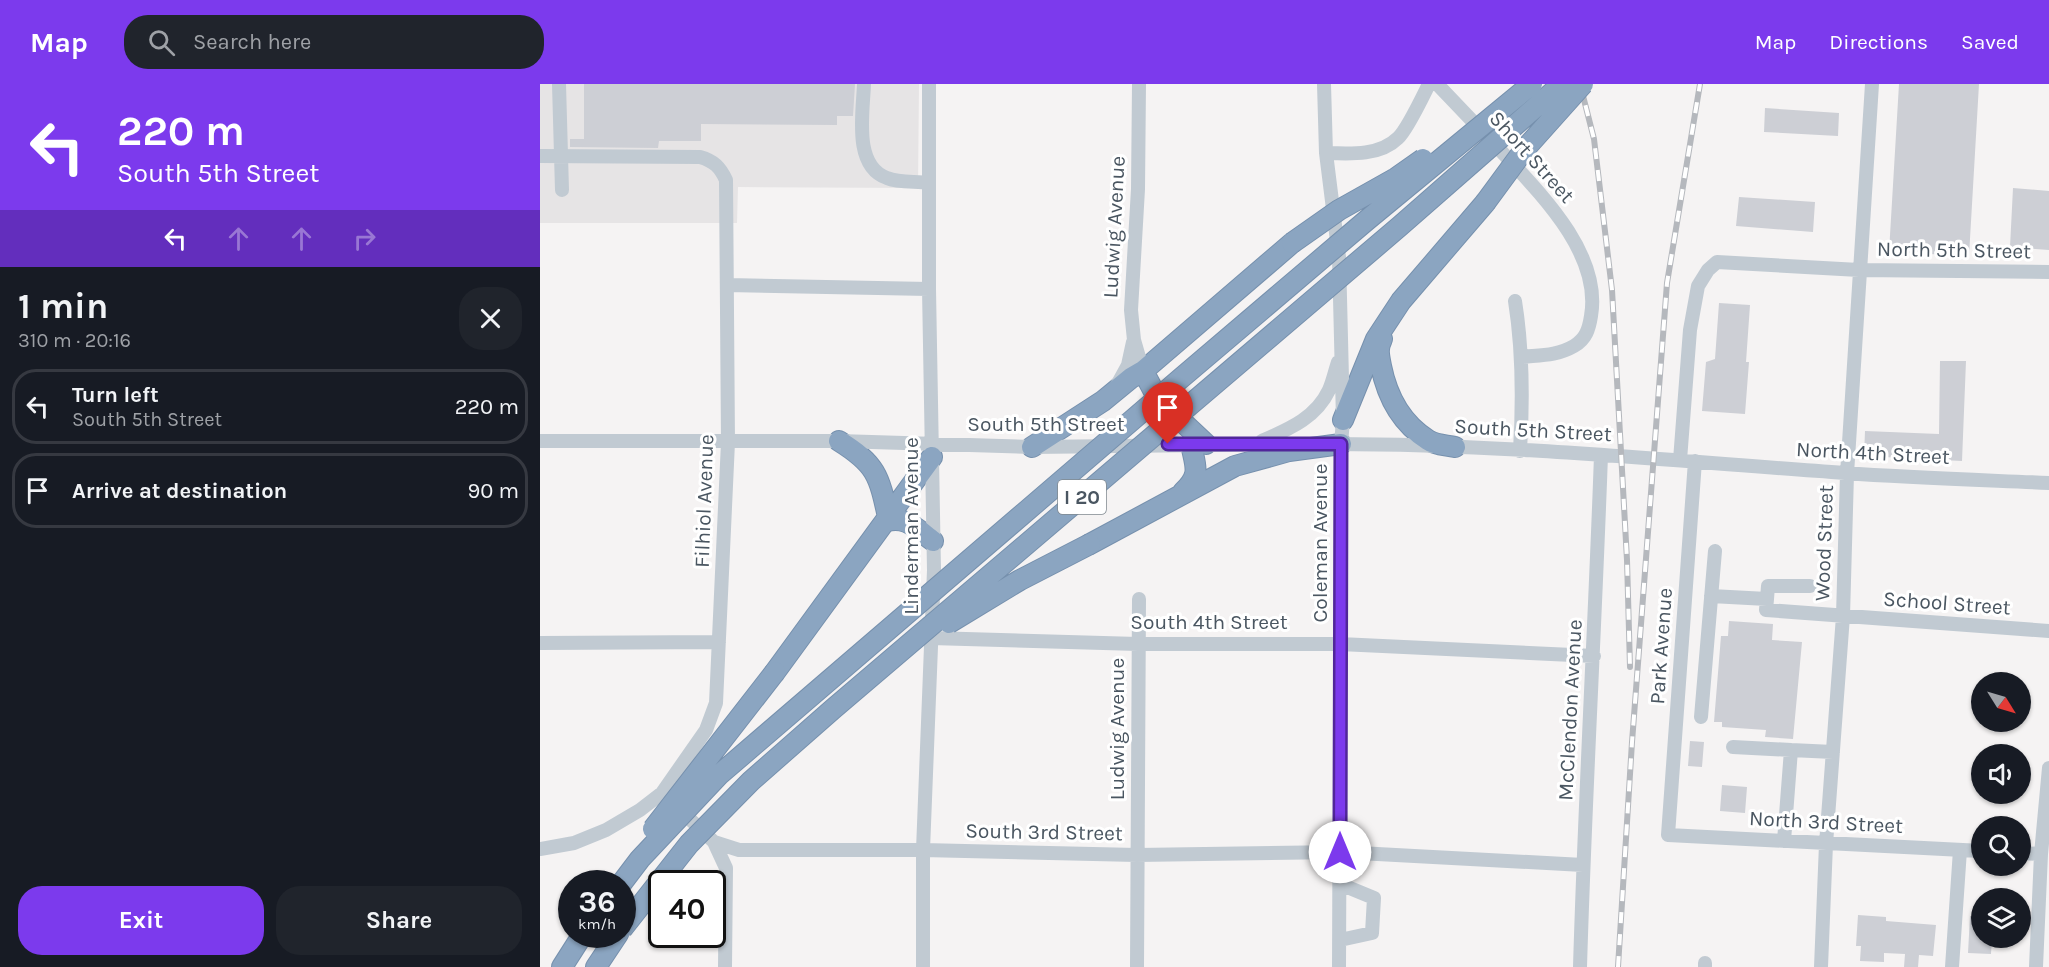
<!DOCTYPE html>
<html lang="en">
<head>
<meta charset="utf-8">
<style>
  :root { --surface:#171b24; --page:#20242c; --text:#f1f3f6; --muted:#9ea1a6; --line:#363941; --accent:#7c3aed }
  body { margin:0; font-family:Karla,sans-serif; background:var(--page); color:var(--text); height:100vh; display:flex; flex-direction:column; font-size:22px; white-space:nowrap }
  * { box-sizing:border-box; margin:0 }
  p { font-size:20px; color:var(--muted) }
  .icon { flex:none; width:33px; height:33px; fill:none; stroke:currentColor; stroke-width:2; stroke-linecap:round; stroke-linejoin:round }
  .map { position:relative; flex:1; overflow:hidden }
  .panel { display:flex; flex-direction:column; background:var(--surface); width:540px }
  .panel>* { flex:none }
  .top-card { background:#7c3aed; color:#fff; overflow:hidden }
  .needle { width:39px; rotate:127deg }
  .buttons { position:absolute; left:1431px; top:588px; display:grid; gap:12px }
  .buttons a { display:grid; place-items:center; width:60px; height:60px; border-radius:50%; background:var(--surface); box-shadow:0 2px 4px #0004; font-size:30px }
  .speed { position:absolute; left:18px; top:786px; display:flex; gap:12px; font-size:30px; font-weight:700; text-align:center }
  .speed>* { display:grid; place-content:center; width:78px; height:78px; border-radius:50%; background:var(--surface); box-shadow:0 2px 4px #0004; line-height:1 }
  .speed small { font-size:15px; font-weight:400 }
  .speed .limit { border:3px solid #111; border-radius:9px; background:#fff; color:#111 }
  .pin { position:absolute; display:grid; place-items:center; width:51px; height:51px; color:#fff; margin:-62px -26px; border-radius:50% 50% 50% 0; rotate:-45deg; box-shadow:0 0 6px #0007 }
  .pin .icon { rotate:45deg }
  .me { position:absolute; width:66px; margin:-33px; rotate:0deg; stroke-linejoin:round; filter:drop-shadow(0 0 4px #0008) }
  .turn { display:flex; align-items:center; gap:21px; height:126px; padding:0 18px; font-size:27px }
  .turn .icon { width:78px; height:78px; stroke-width:2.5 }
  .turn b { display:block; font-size:42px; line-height:51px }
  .lanes { display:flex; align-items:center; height:57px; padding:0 18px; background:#0003; justify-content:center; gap:30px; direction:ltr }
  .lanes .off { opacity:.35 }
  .round { display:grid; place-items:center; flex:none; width:63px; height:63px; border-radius:24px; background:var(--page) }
  .headline { display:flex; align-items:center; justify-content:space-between; height:102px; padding:0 18px }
  h1 { font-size:36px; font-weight:700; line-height:45px }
  .cta { display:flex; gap:12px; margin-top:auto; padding:12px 18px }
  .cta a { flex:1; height:69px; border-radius:24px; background:var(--accent); color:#fff; font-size:24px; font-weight:700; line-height:69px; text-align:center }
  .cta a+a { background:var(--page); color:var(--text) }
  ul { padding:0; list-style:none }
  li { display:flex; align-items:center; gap:18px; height:75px; margin:0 12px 9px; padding:0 6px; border:3px solid var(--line); border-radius:24px }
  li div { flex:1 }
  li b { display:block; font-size:22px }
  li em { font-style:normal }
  header { display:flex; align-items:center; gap:36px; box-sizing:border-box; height:84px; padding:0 30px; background:var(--accent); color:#fff }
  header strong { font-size:28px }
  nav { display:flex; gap:33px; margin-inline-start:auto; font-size:21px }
  .search { width:420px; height:54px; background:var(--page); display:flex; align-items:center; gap:15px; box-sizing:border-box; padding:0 21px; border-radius:24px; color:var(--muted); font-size:22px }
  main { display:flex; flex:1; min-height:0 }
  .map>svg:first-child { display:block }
</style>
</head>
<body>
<header>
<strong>Map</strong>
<div class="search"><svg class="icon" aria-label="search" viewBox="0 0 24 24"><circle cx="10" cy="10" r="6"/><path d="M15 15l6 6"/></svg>Search here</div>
<nav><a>Map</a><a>Directions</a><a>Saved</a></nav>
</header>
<main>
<section class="panel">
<div class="top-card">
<div class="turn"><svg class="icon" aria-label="left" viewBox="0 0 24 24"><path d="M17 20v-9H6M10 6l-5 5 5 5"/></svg><div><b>220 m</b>South 5th Street</div></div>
<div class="lanes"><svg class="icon" aria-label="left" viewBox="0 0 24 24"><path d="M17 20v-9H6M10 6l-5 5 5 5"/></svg><svg class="icon off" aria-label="ahead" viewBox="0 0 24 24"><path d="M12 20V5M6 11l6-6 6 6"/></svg><svg class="icon off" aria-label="ahead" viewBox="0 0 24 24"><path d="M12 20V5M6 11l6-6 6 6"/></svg><svg class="icon off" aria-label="right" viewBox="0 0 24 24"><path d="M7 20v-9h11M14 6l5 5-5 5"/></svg></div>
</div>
<div class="headline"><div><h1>1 min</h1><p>310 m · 20:16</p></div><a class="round"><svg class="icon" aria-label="close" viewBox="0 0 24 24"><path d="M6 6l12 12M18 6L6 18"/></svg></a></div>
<ul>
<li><svg class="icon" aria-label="left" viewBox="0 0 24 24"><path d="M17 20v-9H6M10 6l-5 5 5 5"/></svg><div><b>Turn left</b><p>South 5th Street</p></div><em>220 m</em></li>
<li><svg class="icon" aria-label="arrive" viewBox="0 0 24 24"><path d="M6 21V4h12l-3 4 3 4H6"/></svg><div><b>Arrive at destination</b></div><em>90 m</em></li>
</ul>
<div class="cta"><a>Exit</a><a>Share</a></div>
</section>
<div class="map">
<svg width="1509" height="883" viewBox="0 0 1509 883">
  <rect width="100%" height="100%" fill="#f5f3f3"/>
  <path fill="#e6e4e5" d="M0,0h379l-1,104 -180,-1 -1,36h-197z"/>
  <path fill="#cdcfd5" d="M44,0h271l-2,32h-16v9l-136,-1v17h-42l-1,7 -88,-1v-8h14z
    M1359,0h80l-10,172 -80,-4z
    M1225,24l74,5 -1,23 -74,-4z
    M1473,104l36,3v59l-39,-3z
    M1199,113l76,5 -2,30 -77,-6z
    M1179,219l31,2 -4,57h3l-4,52 -43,-3 4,-49 9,-3z
    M1400,277h26l-4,100 -98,-5 1,-25 74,3z
    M1189,537l44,3 -1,16 30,2 -9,97 -28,-2 1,-7 -44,-3v-5h-8l7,-86h7z
    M1150,657l14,1 -2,25 -14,-1z
    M1182,701l25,2 -2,26 -25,-2z
    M1318,831l28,2v4l50,4 -3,31 -14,-1 -1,12h-14l1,-13 -21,-1v9l-24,-1 1,-15h-5z
    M1430,832h12v22h10l-1,16 -23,-1z"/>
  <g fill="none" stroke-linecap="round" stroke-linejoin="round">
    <g stroke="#7690ad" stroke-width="22">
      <path id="highway" d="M842,255c-5,10 -3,16 -1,27 6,30 20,57 47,74 7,5 18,5 27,7
        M603,287l15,28 48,45
        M803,336l33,-81 25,-38 84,-98
        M299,357c37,23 40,34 49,76
        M492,363l71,-46 28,-23 12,-7 149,-128
        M643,408c19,-18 12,-26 8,-48
        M345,438c20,-8 33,8 48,19
        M550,460l145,-78 54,-15 52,-7
        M235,588l157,-215
        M22,883l21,-33
        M56,883l22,-33"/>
    </g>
    <path stroke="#c1cad2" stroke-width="14" d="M19,0l3,106
      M324,0c-1,29 -11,82 23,94 12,5 29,3 42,5
      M599,0l-1,105 -7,121 3,30 9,31
      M784,0l2,69 13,104 4,163 -2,24 -2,523
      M897,0c21,22 42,44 63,66 39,42 102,103 91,166 -2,13 -5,23 -17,30 -17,10 -35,9 -53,11
      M786,69c24,1 54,3 72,-15 9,-8 25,-42 31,-54
      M0,72l160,1c14,4 20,10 26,23l2,262 -12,261 -10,27 -44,63 -22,17 -34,20 -32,13 -34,6
      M187,201l202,4
      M975,217c8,50 8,100 5,150
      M577,301l11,-20 5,-23
      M0,357h299l193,6 263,-3
      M722,357c27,-12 54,-23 67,-51 4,-9 6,-19 9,-28
      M792,360c172,0 342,17 513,29 68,5 136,7 204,10
      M1140,376l10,-130 8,-44 10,-16 9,-8 142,8 190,2
      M1155,377l-27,374 314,16
      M1171,512l56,3 -1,11 283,21
      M1227,515l1,-13h42
      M391,554l207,6h202l254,12
      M0,559l179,-1
      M1161,633l14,-166
      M1193,663l58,3
      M137,723l37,35 25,8h184l214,5 203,-3 243,13
      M1244,757l7,-91 42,2
      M174,758l12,26 -1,99
      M1480,769l21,1
      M800,856l32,-7 2,-35 -34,-14
      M383,883v-117l11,-280 -5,-281v-205
      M597,883l2,-368
      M1040,883c5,-171 15,-341 21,-512
      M1165,883v-4
      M1281,883l5,-123 17,-228 4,-142 25,-390
      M1412,883l8,-117
      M1496,883l5,-113 8,-86"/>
    <use href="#highway" stroke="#8ba5c1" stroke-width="20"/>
    <g stroke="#b5b8bd" stroke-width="6">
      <path id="rail" d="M1040,0l14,55 18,151 15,270 3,107
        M1078,883l14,-225 35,-459 33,-199"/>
    </g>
    <use href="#rail" stroke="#fff" stroke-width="4" stroke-dasharray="11" stroke-linecap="butt"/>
    <g stroke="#7690ad" stroke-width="22" stroke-linecap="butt">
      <path id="highway-bridge" d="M945,119l39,-53 59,-66
        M752,159l47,-33 57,-32 27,-19
        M409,539l71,-43 70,-36
        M113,745l122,-157
        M81,800l19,-25 79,-84 461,-396 187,-159 165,-136
        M82,845l67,-85 62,-63 82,-72 567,-483 162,-142"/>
    </g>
    <use href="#highway-bridge" stroke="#8ba5c1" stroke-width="20"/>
  </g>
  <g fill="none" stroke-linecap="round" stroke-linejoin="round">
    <g stroke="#51269a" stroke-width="15">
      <path id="route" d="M628,360h173l-1,408"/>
    </g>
    <use href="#route" stroke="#7c3aed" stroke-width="10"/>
  </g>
  <g text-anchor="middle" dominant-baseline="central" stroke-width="6" stroke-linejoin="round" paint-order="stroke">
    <rect fill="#fff" stroke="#808990" stroke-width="1.5" x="518" y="396" width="48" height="34" rx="4.5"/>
    <g font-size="20" font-weight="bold" fill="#4a5661">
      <text x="542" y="413">I 20</text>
    </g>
    <g font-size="21" fill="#4a5661" stroke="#fff">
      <text transform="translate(992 73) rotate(48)">Short Street</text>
      <text transform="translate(574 143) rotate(-87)">Ludwig Avenue</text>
      <text transform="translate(1414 166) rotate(1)">North 5th Street</text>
      <text x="506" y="340">South 5th Street</text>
      <text transform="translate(993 346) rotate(3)">South 5th Street</text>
      <text transform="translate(1333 369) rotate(3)">North 4th Street</text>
      <text transform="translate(164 417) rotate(-88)">Filhiol Avenue</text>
      <text transform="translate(371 442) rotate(-90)">Linderman Avenue</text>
      <text transform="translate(780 459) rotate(-90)">Coleman Avenue</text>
      <text transform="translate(1284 459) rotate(-88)">Wood Street</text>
      <text transform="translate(1407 519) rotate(4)">School Street</text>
      <text x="669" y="538">South 4th Street</text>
      <text transform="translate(1121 562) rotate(-86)">Park Avenue</text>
      <text transform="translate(1030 626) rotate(-87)">McClendon Avenue</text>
      <text transform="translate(577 645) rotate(-90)">Ludwig Avenue</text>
      <text transform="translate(1286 738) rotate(3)">North 3rd Street</text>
      <text transform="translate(504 748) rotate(1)">South 3rd Street</text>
    </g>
  </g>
</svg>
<div class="buttons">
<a><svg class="needle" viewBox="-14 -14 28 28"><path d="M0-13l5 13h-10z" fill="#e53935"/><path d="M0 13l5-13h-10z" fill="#9ea1a6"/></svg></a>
<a><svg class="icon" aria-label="sound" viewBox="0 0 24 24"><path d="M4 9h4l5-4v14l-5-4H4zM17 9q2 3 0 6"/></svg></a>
<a><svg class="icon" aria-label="search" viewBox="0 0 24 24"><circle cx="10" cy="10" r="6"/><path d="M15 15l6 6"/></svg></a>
<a><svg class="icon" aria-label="layers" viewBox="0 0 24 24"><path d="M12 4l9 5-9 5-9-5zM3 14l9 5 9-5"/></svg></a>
</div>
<div class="speed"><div>36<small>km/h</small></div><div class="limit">40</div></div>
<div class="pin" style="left:628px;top:360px;background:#d93025"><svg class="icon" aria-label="arrive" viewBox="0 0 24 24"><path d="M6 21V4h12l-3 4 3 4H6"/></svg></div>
<svg class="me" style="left:800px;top:768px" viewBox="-20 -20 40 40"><circle r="19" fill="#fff"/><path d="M0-13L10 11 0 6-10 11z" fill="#7c3aed"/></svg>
</div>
</main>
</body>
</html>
